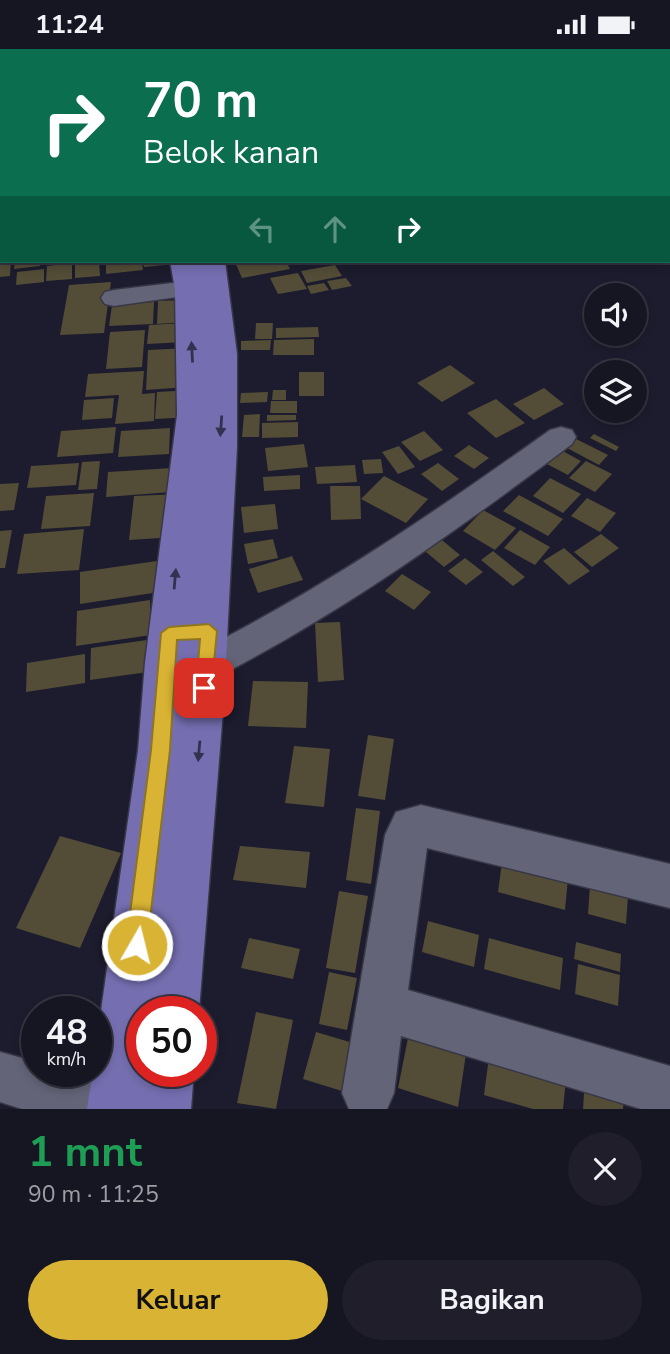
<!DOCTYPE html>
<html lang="id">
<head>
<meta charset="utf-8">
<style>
  :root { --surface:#161522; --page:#1f1e2a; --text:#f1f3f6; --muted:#9e9fa5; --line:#353440; --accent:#d9b434 }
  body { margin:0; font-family:"Nunito Sans",sans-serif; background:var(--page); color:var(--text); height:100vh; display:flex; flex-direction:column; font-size:26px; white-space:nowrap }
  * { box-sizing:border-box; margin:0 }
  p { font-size:23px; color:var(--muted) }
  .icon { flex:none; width:38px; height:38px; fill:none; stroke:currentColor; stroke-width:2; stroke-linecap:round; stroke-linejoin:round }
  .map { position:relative; height:1060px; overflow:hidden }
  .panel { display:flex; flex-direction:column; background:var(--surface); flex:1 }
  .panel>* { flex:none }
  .banner { position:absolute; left:0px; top:0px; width:670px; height:214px; box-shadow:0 4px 10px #0003,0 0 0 2px var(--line); background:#0b6e4f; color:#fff; overflow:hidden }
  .fabs { position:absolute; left:584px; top:234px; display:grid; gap:14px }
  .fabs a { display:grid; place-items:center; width:63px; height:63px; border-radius:50%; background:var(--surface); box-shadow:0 4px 10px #0003,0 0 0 2px var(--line); font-size:35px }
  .speed { position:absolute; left:21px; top:947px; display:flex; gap:14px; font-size:35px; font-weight:700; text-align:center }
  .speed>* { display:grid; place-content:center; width:91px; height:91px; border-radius:50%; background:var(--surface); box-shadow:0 4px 10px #0003,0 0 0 2px var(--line); line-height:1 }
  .speed small { font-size:18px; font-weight:400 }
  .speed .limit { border:10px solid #d22; background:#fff; color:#111 }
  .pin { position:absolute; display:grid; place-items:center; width:60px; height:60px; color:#fff; margin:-30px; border-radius:14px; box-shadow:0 4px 10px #0006 }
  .me { position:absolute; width:77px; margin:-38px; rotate:8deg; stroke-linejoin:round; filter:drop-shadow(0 0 5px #0008) }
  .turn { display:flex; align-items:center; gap:24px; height:147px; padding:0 28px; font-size:32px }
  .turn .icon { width:91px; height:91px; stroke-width:2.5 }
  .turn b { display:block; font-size:49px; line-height:60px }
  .lanes { display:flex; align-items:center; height:66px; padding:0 28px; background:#0003; justify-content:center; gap:35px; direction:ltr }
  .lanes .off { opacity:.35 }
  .round { display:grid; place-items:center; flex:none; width:74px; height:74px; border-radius:37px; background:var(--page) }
  .summary { display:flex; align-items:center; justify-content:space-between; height:119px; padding:0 28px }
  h1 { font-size:42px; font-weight:700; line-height:52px; color:#1e9e55 }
  .primary-button { display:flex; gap:14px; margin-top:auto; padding:14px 28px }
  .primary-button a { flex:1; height:80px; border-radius:42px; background:var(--accent); color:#111; font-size:28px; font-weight:700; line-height:80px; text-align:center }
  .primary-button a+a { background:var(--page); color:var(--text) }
  .status { display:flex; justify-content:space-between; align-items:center; height:49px; padding:0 35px; background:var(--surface); direction:ltr }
  .status svg { height:19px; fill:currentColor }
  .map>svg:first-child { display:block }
</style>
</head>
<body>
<div class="status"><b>11:24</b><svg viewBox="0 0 49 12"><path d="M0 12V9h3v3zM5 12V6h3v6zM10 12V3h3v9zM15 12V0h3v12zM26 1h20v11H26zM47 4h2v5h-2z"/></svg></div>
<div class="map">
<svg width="670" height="1060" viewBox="0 0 670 1060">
  <rect width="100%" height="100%" fill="#1d1c2e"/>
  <path fill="#534c37" d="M0,212h11l-1,15 -10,1z
    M15,212h25v5l-26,3z
    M87,212h12l1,15 -25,2v-16z
    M106,212h36l1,9 -37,4z
    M143,212h43v2l-42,4z
    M243,212h43l4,8 -48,9 -7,-16z
    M72,214v16l-26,2 1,-15z
    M335,216l7,11 -35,7 -6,-12z
    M44,220v13l-28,3 1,-13z
    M298,224l9,16 -29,5 -8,-16z
    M346,229l6,8 -20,4 -5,-9z
    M111,233l-7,51 -44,2 9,-50z
    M324,234l5,7 -18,4 -4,-8z
    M186,251v22l-29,2 1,-23z
    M154,253l-1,22 -44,2 3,-21z
    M185,274v19l-38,2 2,-19z
    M256,274h17l-1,16h-17z
    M318,278l1,10 -43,1v-10z
    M145,281l-3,37 -36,2 4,-37z
    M314,290v16h-41l1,-15z
    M271,291l-1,10h-29v-9z
    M189,299l-1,39 -42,3 2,-40z
    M450,316l25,18 -33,19 -25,-19z
    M144,322l-2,23 13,-1 -1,28 -39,3 4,-29 -34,2 3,-23z
    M299,323h25v24h-25z
    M544,339l20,16 -30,16 -21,-16z
    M193,341l-1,27 -37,2 2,-27z
    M273,341h13v10h-14z
    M268,343l-1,10 -27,1 1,-10z
    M114,349l-2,20 -30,2 2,-20z
    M496,350l29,24 -29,15 -29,-25z
    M271,352h26v12h-27z
    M260,365l-1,23h-17l2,-22z
    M267,366h29v5l-29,1z
    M298,373v15l-36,1v-15z
    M116,378l-3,26 -56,4 4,-26z
    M170,379l-1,26 -51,3 3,-26z
    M424,382l19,19 -23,11 -19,-19z
    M594,385l25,13 -3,4 -26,-13z
    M576,390l32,16 -9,10 -32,-17z
    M304,395l4,23 -40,4 -3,-23z
    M469,396l20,13 -15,11 -20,-13z
    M399,397l16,21 -17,7 -16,-22z
    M559,400l22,12 -13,14 -23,-12z
    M381,410l2,14 -19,1 -2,-14z
    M100,412l-3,28 -19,1 4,-28z
    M586,412l26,13 -17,18 -26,-14z
    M79,414l-3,22 -49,3 4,-22z
    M438,414l21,16 -17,12 -21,-17z
    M355,416l2,17 -40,2 -2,-17z
    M172,419l-1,24 -65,5 2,-25z
    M300,426v14l-36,2 -1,-14z
    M384,427l44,23 -22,24 -45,-24z
    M550,429l31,16 -18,19 -30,-17z
    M19,434l-5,27 -14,1v-27z
    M330,437h30l1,33 -30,1z
    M94,444l-4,33 -49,3 5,-33z
    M179,445l-3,43 -47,3 5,-44z
    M519,446l44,24 -15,17 -45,-25z
    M587,449l29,15 -16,19 -29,-16z
    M275,455l3,25 -34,4 -3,-26z
    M483,461l33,18 -21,22 -32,-19z
    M84,480l-5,41 -62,4 7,-40z
    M12,481l-7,38h-5v-37z
    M520,481l30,17 -15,18 -31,-17z
    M601,485l18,14 -27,19 -18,-15z
    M437,487l23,19 -16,12 -24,-20z
    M273,490l5,19 -30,6 -4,-20z
    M564,499l26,23 -21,14 -26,-24z
    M493,502l32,26 -12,9 -32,-26z
    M292,507l11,24 -45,13 -9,-24z
    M465,509l18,14 -17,13 -18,-14z
    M164,511l2,31 -86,13v-32z
    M402,525l29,18 -17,18 -29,-19z
    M150,551l1,35 -75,11 1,-35z
    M340,573l4,58 -26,2 -3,-59z
    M147,591l1,32 -58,8 1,-32z
    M85,605v29l-59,9 1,-29z
    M253,632l55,1 -2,46 -58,-2z
    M368,686l26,4 -9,61 -27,-4z
    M294,697l36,3 -6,58 -39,-4z
    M356,759l24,3 -9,73 -25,-4z
    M60,787l61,17 -41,95 -64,-20z
    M240,797l70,6 -4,36 -73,-8z
    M502,813l66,16 -3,32 -67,-18z
    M590,836l38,11 -2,28 -38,-10z
    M339,842l29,5 -13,77 -29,-5z
    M428,872l51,14 -5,32 -52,-15z
    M249,889l51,11 -7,30 -52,-11z
    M489,889l74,20 -3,32 -76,-21z
    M576,893l45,12 -1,18 -46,-13z
    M578,915l42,11 -2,31 -43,-12z
    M329,923l28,6 -10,52 -28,-6z
    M256,963l37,8 -17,89 -39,-6z
    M412,969l57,16 -11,73 -60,-19z
    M316,983l37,11 -11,48 -39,-12z
    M489,1008l77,22 -3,30h-30l-49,-14z
    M585,1028l40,12 -2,20h-40z"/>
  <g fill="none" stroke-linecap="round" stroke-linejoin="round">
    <g stroke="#383746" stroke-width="3">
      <path id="minor" d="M253,0h34l-35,2z
        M189,232l9,3 4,5 -4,5 -84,12 -9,-2 -4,-6 4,-6 9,-2z
        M561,378l11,3 4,7 -4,7c-113,85 -227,167 -353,232l-13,5 -13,-5 -6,-11 6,-11c127,-63 242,-142 357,-224z
        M421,756l249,59v44l-243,-60 -19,142 262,76v43h-29l-240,-73 -7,57 -7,16h-38l-7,-16 43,-258 11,-23z
        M0,1003l37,10v9h30l60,20 8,18h-113l-22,-7z"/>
    </g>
    <g stroke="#383746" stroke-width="3">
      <path id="major" d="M153,0h20v2h-20z
        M170,212h55l12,93v93l-13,251 -25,313h-57v60h52l-3,38h-104l6,-38h3v-25l42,-296 7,-88 32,-247 -2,-126z"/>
    </g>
    <use href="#minor" fill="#646479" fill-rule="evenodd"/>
    <use href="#major" fill="#756fb1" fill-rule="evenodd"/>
  </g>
  <defs><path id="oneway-solid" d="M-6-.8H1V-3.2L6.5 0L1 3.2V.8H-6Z" transform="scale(1.75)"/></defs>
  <g fill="#343150">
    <use href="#oneway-solid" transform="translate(192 303) rotate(-93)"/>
    <use href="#oneway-solid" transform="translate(221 377) rotate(94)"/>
    <use href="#oneway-solid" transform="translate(175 530) rotate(-85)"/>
    <use href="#oneway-solid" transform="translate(199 702) rotate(95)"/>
  </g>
  <path fill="#d9b434" stroke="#8d7522" stroke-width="2" d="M209,575l8,7 -6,62 -7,3 -8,-8 4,-49 -23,1 -7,110 -23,195 -3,7 -7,3 -8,-3 -3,-7 25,-195 10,-117 8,-6z"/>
</svg>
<div class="fabs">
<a><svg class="icon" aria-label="sound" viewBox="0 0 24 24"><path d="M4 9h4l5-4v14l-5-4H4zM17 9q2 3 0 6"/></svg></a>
<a><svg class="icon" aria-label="layers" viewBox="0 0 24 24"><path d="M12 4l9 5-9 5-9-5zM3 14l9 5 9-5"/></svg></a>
</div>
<div class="speed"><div>48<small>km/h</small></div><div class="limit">50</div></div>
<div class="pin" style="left:204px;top:639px;background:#d93025"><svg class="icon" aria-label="arrive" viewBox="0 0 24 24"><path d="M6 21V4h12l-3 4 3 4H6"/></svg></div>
<svg class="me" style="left:137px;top:896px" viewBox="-20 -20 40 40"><circle r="17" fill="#d9b434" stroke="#fff" stroke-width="3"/><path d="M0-11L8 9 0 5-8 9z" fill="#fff"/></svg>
<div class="banner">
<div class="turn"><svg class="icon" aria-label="right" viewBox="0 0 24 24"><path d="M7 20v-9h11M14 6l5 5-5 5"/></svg><div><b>70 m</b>Belok kanan</div></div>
<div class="lanes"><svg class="icon off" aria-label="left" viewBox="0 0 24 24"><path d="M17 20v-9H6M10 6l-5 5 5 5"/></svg><svg class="icon off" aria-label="ahead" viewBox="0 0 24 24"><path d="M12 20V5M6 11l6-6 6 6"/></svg><svg class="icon" aria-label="right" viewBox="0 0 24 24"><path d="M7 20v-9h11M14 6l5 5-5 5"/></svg></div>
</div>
</div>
<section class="panel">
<div class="summary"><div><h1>1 mnt</h1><p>90 m · 11:25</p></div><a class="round"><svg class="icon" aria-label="close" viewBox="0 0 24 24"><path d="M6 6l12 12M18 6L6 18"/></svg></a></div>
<div class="primary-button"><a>Keluar</a><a>Bagikan</a></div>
</section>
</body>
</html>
